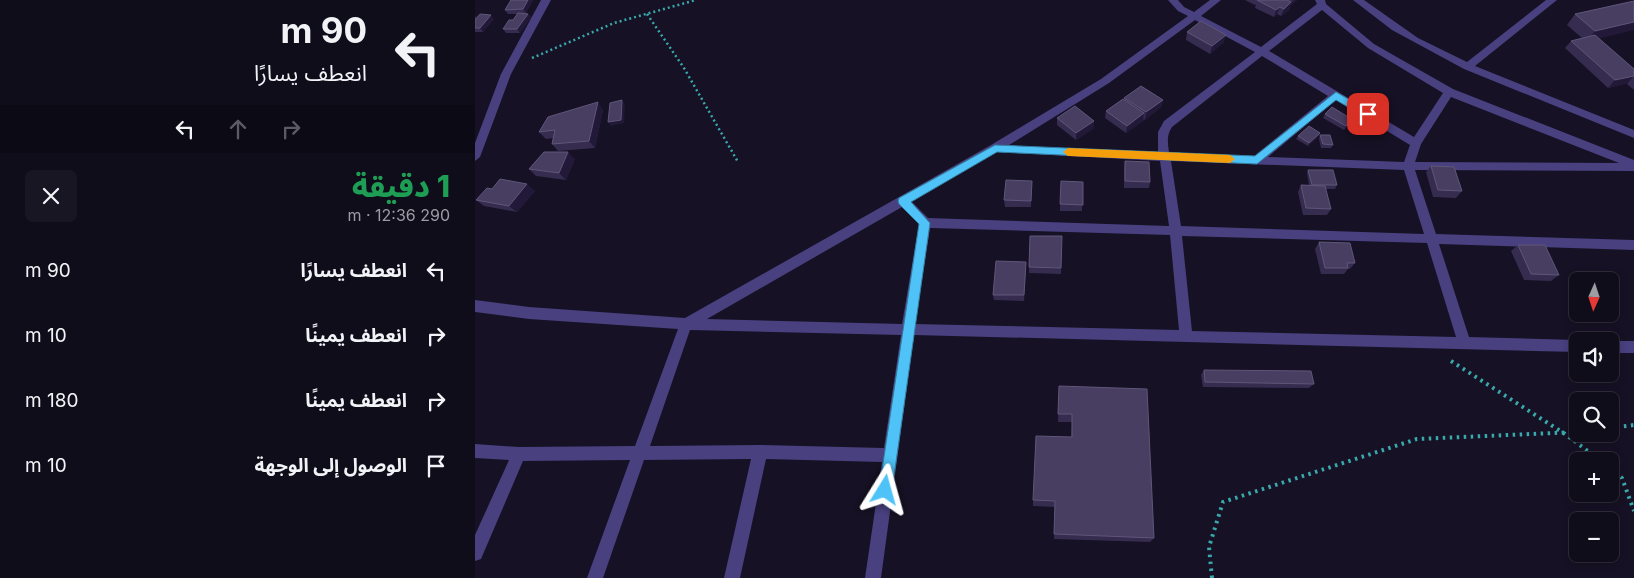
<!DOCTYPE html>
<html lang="ar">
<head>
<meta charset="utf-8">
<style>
  :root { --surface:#100d1b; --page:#191624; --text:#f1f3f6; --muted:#9c9ca3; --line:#302d3a }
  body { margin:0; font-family:Inter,"Noto Sans Arabic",sans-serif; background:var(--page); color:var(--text); direction:rtl; height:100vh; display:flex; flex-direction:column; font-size:19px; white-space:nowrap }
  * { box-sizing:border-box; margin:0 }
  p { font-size:16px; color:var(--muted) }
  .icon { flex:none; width:28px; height:28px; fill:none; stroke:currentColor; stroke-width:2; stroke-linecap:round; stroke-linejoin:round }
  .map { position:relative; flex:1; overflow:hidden; direction:ltr }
  .side { display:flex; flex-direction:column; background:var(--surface); width:475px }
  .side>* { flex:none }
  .top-card { background:#100d1b; color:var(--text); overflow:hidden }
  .needle { width:32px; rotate:183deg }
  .fabs { position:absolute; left:1094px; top:272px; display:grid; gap:10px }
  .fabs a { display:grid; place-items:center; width:50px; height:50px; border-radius:8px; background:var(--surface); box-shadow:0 2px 8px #0003,0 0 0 1px var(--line); font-size:25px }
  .pin { position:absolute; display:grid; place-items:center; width:42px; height:42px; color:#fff; margin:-21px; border-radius:10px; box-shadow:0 2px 8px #0006 }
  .me { position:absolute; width:55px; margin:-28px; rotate:8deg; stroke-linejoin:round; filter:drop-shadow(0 0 4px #0008) }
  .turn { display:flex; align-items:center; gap:18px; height:105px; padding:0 25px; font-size:22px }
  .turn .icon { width:65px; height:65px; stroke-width:2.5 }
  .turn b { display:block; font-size:35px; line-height:42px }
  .lanes { display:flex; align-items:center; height:48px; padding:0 25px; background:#0003; justify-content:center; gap:25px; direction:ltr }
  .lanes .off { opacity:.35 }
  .round { display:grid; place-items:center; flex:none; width:52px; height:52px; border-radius:8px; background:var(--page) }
  .headline { display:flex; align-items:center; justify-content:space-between; height:85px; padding:0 25px }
  h1 { font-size:30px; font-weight:800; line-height:38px; color:#1e9e55 }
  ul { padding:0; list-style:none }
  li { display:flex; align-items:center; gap:15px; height:65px; padding:0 25px }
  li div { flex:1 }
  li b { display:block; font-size:19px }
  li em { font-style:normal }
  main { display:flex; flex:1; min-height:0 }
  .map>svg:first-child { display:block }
</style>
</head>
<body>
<main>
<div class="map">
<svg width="1159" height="578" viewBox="0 0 1159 578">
  <rect width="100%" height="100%" fill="#161124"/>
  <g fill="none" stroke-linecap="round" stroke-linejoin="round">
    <path stroke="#3aa9ad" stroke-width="2.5" stroke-dasharray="2 3" stroke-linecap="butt" d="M172,14l37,54 54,94
      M57,58l82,-35 82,-23"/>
    <path stroke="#3aa9ad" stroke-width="4" stroke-dasharray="2.5 4.5" stroke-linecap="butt" d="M976,361l114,73 36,27
      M1135,428l24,-3
      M1135,468l12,10 12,33
      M737,578l-3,-31 14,-45 194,-63 160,-7"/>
    <path fill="#48407f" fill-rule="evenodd" d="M66,0h10l-40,74 -31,83 -5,4v-18l26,-69z
      M693,0h10l6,7 10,5 16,-12h11l-20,16 60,31 56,-43 -2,-4h10l1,4 48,40 79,45 181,71v11l-219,-1 21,64 198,6v10l-195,-6 30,93 108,3 3,1h-3v11l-663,-17 -33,243h-16l17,-116 -116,-3 -26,119h-16l27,-119 -107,1 -41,118h-16l43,-118 -107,1 -42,98 -6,2v-26l34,-75 -34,-2v-14l44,3 116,-1 43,-117 -149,-10 -54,-7v-12l54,7 156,11 306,-173 110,-66 87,-63 -10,-5zM847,10l46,38 75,45 -29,44 -145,-86zM720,20l60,32 -91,69 -6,11v21l-149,-8 100,-62zM787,56l66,40 -74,60 -85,-3c-1,-10 -3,-17 3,-26zM976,97l168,66 -204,-1 6,-18zM861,100l74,45 -6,17 -136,-5zM522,152l163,9 9,65 -241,-8 -17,-17zM696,161l233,9 20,64 -243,-8zM427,207l17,17 -17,100 -195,-5zM455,228l240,7 9,95 -264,-6zM707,236l245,7 29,94 -264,-6zM215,330l211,5 -17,113 -124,-3 -110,1z
      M878,0h11l54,38 49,24 79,-62h11l-82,66 159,64v8l-170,-69 -72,-39z
      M1135,341h24v12h-24z"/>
  </g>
  <path fill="#362c50" d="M36,0h22l-7,13 2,1 3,3 -11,16h-14l-3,-4 10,-9 5,-6h-10l-3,-4z
    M770,0h52l-7,6 -1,4 -8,6 -4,-2 -3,3 -19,-9 1,-4 -1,1z
    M1159,1l-35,38 35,30v21l-7,-6 1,-1 -20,5 -43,-40 6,-7 11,-3 -15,-13 8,-11z
    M0,16l2,2 17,1 -11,13h-8z
    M712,32l37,10 -14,12 -24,-14z
    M649,98l39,2 -2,7 -16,13 -1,-1 -1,2 -17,12 -21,-15 1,-7 18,-12z
    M128,110l-8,38 -37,3 -6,-7 1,-6 -7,1 -7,-7z
    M850,114l28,6 -2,3 -7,7 -21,-12z
    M582,118l37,3v7l-18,12 -19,-15z
    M845,133l-1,3 -11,10 -12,-7 2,-3z
    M845,135l13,10 -2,3h-10l-2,-9z
    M100,159l-9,21 -30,-4 -7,-7z
    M650,161l25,21 -1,6h-25v-20z
    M956,166l31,25 -6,7 -23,-1 -7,-25z
    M833,170l29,15 -2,4h-9l5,20 -4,6h-24l-5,-23 3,-7h8l-2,-12z
    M557,181l-1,26h-26l-1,-7z
    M608,182l-1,29h-22v-7z
    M17,189l43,2 -18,21 -33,-6 -8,-6z
    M587,236l-1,38 -32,-1v-6z
    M844,242l36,21 -5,6h-2l-4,5h-23l-6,-25z
    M1043,245l41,30 -8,6 -27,-1 -13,-29z
    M551,262v6l-2,33 -30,-1 -1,-5z
    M729,370l110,14 -5,4 -106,-1 -2,-12z
    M584,386l95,152 -4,4 -96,-3 1,-32 -22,-1v-6l38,-63 1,-15h-14z"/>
  <path fill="#211937" d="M53,0h5l-7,13 -3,-4z
    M819,0h3l-7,6 -1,4 -8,6 3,-7z
    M805,7l-3,7 -3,3 2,-7z
    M53,14l3,3 -11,16 -3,-4z
    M16,15l3,4 -11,13 -3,-4z
    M1159,22v8l-48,12 9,-11z
    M751,35l-2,7 -14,12 2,-8z
    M1159,76l-6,7 -20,5 7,-8z
    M147,100l3,4 -1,19 -13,3 -3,-4z
    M688,100l-2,7 -16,13 1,-8z
    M123,102l5,8 -8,38 -6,-7z
    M669,113l-1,8 -17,12 1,-7z
    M878,120l-2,3 -7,7 2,-4z
    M619,121v7l-18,12v-7z
    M845,133l-1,3 -11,10 1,-3z
    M93,152l7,7 -9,21 -7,-7z
    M52,184l8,7 -18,21 -8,-6z"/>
  <path fill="#483e62" stroke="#60567a" d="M36,0h17l-5,9 -18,1z
    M782,0h30l4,2 -7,7 -4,-2 -4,3z
    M1159,1v21l-39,9 -20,-17z
    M43,13l10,1 -11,15h-14l6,-9h4z
    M5,14l11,1 -11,13h-5v-8z
    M726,21l25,14 -14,11 -25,-14z
    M1120,35l39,34v7l-19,4 -44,-39z
    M666,86l22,14 -17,12 -22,-14z
    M648,99l21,14 -17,13 -21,-15z
    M147,100l-1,20 -13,2 2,-19z
    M123,102l-9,39 -37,3 3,-14 -16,2 9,-15z
    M600,106l19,15 -18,12 -19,-15z
    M857,107l21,13 -7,6 -21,-12z
    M834,126l11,7 -11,10 -11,-7z
    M845,135h10l3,10 -10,-1z
    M69,152h24l-9,21 -30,-4z
    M650,161l24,1 1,20 -25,-1z
    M956,166l23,1 8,24 -24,-1z
    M833,170h25l4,15h-25z
    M25,179l27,5 -18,22 -33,-6 11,-12 5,1z
    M531,180l26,1 -1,20 -27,-1z
    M586,181l22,1v23l-23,-1z
    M826,185l24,1 6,23 -25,-1z
    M555,236h32l-1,32 -32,-1z
    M844,242l31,1 5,20h-8l1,5h-23z
    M1043,245h27l14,30 -28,-1z
    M521,261l30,1 -2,33h-31z
    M729,370l107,1 3,13 -109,-2z
    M584,386l88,3 7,149 -100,-4 1,-33 -22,-1 3,-64 36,1v-23h-14z"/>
  <path fill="#4fc3f7" stroke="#337fa1" d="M861,92l35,20v5h-6l-29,-17 -79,64 -260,-12 -86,50 19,21 -38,267 -2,5 -5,2 -4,-2 -2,-5 40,-266 -20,-20 -1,-3 1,-3 96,-53 260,11z"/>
  <path fill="#f59e0b" d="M593,148l162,7 5,4 -5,4 -162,-7 -5,-4z"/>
</svg>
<div class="fabs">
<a><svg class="needle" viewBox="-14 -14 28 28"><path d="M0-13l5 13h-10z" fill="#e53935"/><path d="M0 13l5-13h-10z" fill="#9c9ca3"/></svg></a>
<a><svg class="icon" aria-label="sound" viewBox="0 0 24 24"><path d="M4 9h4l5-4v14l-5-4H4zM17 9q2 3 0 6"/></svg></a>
<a><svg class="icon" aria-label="search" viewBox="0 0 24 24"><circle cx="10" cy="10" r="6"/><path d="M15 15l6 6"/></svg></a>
<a>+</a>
<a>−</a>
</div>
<div class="pin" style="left:893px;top:114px;background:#d93025"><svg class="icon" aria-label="arrive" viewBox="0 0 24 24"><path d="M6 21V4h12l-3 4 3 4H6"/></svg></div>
<svg class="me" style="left:410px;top:490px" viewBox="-20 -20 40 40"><path d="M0-17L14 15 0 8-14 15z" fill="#4fc3f7" stroke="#fff" stroke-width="4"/></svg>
</div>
<section class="side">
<div class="top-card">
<div class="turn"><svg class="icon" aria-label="left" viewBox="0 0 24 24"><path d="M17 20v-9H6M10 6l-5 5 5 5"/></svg><div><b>90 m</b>انعطف يسارًا</div></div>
<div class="lanes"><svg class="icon" aria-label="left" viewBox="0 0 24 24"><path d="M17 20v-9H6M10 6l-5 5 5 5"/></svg><svg class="icon off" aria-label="ahead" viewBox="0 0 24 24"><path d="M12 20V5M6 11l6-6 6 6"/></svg><svg class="icon off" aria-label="right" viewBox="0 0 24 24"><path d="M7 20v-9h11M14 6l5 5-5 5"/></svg></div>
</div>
<div class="headline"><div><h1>1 دقيقة</h1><p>290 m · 12:36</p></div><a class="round"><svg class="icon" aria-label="close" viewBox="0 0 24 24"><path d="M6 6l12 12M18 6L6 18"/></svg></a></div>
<ul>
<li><svg class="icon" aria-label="left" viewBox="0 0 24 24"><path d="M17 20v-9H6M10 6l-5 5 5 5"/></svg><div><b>انعطف يسارًا</b></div><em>90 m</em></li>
<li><svg class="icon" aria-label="right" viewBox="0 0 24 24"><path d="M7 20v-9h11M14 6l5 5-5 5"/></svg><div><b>انعطف يمينًا</b></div><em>10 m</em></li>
<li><svg class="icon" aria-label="right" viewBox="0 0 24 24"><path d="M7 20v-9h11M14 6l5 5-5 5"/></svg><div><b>انعطف يمينًا</b></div><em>180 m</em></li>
<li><svg class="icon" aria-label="arrive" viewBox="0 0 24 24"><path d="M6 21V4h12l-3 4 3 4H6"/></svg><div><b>الوصول إلى الوجهة</b></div><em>10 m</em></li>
</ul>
</section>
</main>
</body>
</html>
